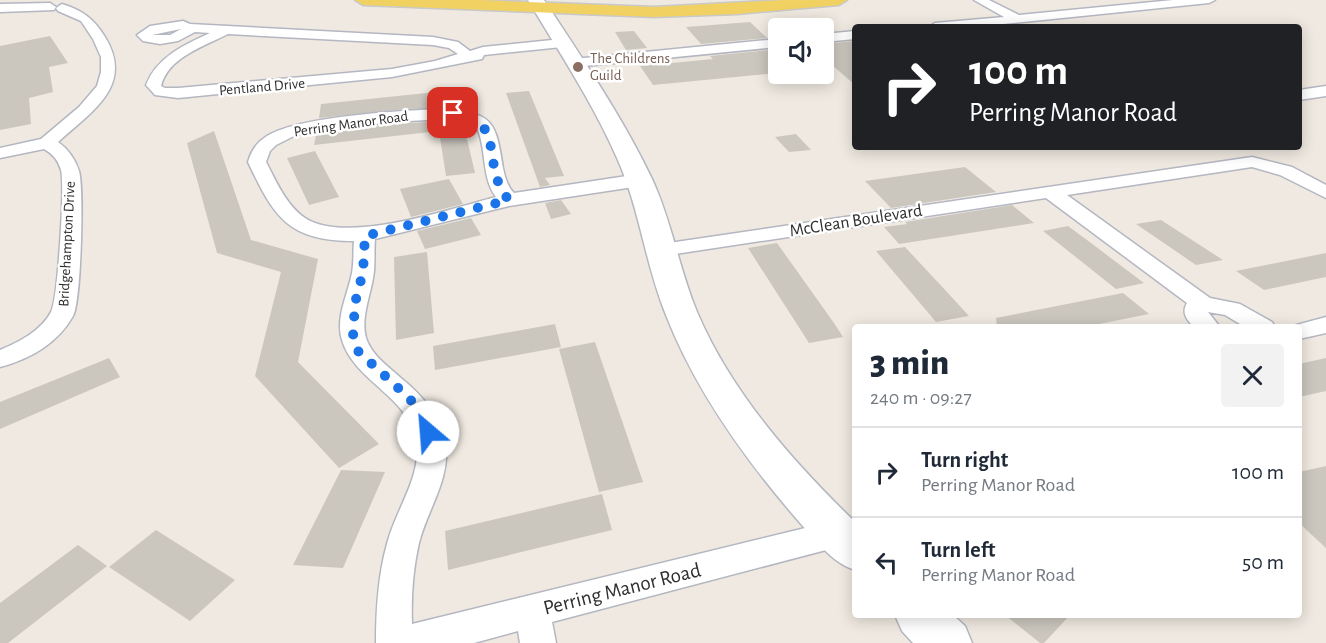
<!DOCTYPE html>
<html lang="en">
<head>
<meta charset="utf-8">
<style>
  :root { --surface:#fff; --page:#f2f2f3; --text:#1f2937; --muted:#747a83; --line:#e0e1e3 }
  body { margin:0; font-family:"Alegreya Sans",sans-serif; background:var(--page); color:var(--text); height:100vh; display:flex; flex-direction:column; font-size:22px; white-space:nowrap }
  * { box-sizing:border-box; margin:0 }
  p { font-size:20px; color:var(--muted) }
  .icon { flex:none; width:33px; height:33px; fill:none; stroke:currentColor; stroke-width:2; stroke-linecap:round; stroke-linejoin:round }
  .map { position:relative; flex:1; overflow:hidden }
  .sheet { position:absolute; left:852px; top:324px; width:450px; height:294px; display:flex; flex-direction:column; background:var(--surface); border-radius:6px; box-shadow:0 3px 15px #0003 }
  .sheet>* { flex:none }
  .top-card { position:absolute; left:852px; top:24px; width:450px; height:126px; border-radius:6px; box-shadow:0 3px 15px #0003; background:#202124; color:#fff; overflow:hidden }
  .controls { position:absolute; left:768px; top:18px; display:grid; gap:12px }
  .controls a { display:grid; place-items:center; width:66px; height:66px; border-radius:6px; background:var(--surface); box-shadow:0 3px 15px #0003; font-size:30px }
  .pin { position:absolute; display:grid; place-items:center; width:51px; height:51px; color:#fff; margin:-26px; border-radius:12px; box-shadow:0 3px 9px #0006 }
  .me { position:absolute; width:66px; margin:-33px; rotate:333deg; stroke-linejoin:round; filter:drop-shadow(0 0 4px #0008) }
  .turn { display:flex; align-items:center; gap:21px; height:126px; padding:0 18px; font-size:27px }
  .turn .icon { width:78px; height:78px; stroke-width:2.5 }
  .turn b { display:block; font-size:42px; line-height:51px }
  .round { display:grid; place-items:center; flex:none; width:63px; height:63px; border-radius:6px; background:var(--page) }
  .headline { display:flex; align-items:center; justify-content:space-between; height:102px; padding:0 18px }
  h1 { font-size:36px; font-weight:800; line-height:45px }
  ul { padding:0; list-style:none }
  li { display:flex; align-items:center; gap:18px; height:90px; padding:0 18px; border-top:2px solid var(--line) }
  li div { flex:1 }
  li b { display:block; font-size:22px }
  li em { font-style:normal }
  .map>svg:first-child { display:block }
</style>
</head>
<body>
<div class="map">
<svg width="1326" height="643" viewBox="0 0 1326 643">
  <rect width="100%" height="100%" fill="#efe9e1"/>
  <path fill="#cbc7bf" d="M750,22l17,16 -66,6 -15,-17z
    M634,31l13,17 -21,2 -11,-18z
    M50,36l18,27 -19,4 4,25 -24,6 2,26 -31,6v-84z
    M855,41v44l-31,-27v-14z
    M770,50l8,8v15l-125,12 -13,-19 73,-7 -3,-3z
    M455,90l5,18 -55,1 -86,9 2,-14z
    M529,91l35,85 -19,2 5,7 -10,2 -34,-94z
    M446,121l17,1 12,51 -29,3 -7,-45 -125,14 2,-10 74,-11z
    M214,131l37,109 67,19 -20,103 81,82 -40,24 -84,-92 26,-104 -64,-19 -30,-110z
    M796,134l15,16 -22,2 -14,-15z
    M315,151l24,46 -30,8 -22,-47z
    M965,167l31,25 -105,16 -26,-27z
    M449,179l14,25 -52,13 -11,-28z
    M561,200l10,14 -20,5 -6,-16z
    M1012,205l22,18 -135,21 -15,-17 23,-3 -2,-2z
    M471,218l10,17 -56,14 -8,-18z
    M1161,220l62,40 -27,5 -60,-41z
    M1068,226l19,14 57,43 -28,6 -73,-58z
    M777,243l57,80 9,14 -34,6 -61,-95z
    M905,247l42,45 22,24 -33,6 -60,-71z
    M427,252l7,81 -38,7 -2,-83z
    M1326,253v24l-62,13 -28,-19z
    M1123,293l26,21 -65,13h-87l-1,-9z
    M555,324l6,23 -126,23 -2,-24z
    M595,342l48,140 -44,10 -40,-143z
    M109,358l11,19 -120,52v-27z
    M1326,358v33l-27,6v-33z
    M1326,466v82l-27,-25v-51z
    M341,470l44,2 -42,96 -50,-3z
    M602,494l10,36 -164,40 -3,-39z
    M156,530l79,50 -45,41 -81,-54z
    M78,545l29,21 -99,77h-8v-40z
    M1005,615h65l-26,28h-4z"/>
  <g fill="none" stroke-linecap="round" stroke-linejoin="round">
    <g stroke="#b4b7c1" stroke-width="3">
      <path id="street" d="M974,0h15l30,15 154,-15h42l-6,3 -236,24h-44l6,-4 69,-6z
        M50,3l6,4 -2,3 -54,2v-8z
        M62,4c20,6 32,15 43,33 30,49 -14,75 -47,105 10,7 17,17 21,29 5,18 2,131 -6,145 -16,28 -43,43 -73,51v-17c19,-8 41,-19 51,-38 7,-13 14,-125 10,-142 -3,-10 -8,-16 -17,-21l-44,9v-10l41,-9 38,-32 18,-21 4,-14v-15l-8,-18 -12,-18 -23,-10 -2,-3z
        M183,21l7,3 243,13 25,5 12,9 13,-4 79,-8 7,4 -7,4 -78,8 -2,4 -90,18 -214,21 -23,-3 -9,-10c11,-28 38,-40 64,-52l-15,-1 -17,9 -18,3 -17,-3 -6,-6 13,-9zM181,29l-11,6h-18zM228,34l205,11 16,3 9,6 -23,7 -43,8 -214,19h-13l-4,-2c7,-29 44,-40 67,-52z
        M855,31v8l-31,3v-8z
        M778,39v8l-204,20 -7,-4 7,-4z
        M1326,86v10l-27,4v-10z
        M446,109c48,4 50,14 57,59 2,9 4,18 11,25l126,-19 7,2 2,4 -2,4 -7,2 -131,20 -134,33c-1,10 0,21 -1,32 -2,22 -14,45 -8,67 6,18 23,29 36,41 20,16 37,36 43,63 7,35 -18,68 -26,101 -6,26 -8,54 -7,81l426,-104 11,4 5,10 -5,10 -297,78 4,21h-36l-2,-12 -44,12h-98c0,-33 2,-67 11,-99 8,-33 33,-64 30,-99 -5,-48 -62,-62 -75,-105 -7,-22 6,-46 10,-67 2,-11 1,-21 2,-32 -66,0 -80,-24 -106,-79 3,-11 9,-20 19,-26 32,-20 139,-26 179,-27zM446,119l19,1 12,8c10,22 4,49 19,69 -47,12 -150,48 -191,21 -19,-13 -29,-37 -39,-56l4,-11 6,-6 20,-10 94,-13z
        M1252,157l40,10 34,18v13l-46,-23 -28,-8 -185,28 143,103 30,6 32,18 3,5h-30l-20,-12 -17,-3 12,15h-26c-7,-7 -13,-14 -7,-24l-141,-105 -384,58 -8,-1 -3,-5 3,-5 8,-1z
        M1326,317v16l-27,6v-12h-10z"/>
    </g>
    <g stroke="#b4b7c1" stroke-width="3">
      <path id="secondary" d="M528,0h16c38,58 78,116 108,179 20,43 27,90 45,133 34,80 96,150 158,210v48c-24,-8 -37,-28 -54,-46 -54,-62 -105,-132 -135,-209 -21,-51 -26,-106 -49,-157 -24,-55 -58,-106 -89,-158z
        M895,615h58l12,11 7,17h-59l-11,-12z"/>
    </g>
    <g stroke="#c9c9c9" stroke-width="3">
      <path id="primary" d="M355,0h125l174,7 130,-7h63l-8,5 -102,9 -83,3 -291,-12z"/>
    </g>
    <use href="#street" fill="#fff" fill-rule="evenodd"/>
    <use href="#secondary" fill="#fff" fill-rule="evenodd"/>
    <use href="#primary" fill="#f2d163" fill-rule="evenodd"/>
  </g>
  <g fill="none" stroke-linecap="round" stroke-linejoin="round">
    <path stroke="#1a73e8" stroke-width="10" stroke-dasharray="0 18" d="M428,432l-4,-12 -14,-21 -52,-48 -5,-14 2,-34 8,-31 2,-36 144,-36c-30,-33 0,-81 -56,-87"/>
  </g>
  <circle fill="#8d6e63" stroke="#fff" stroke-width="2" cx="578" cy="67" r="6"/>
  <g text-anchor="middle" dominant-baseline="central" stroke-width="5" stroke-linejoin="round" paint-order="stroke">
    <g font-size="15" fill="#785e54" stroke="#fff" text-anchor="start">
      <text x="590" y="58">The Childrens<tspan x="590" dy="17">Guild</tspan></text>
    </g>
    <g font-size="15" fill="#2e2e2e" stroke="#fff">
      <text transform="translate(262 87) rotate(-5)">Pentland Drive</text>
      <text transform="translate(351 124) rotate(-8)">Perring Manor Road</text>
      <text transform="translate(67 244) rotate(-87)">Bridgehampton Drive</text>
    </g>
    <g font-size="18" fill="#2e2e2e" stroke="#fff">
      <text transform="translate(856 221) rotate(-9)">McClean Boulevard</text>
    </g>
    <g font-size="21" fill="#2e2e2e" stroke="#fff">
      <text transform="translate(622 589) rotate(-14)">Perring Manor Road</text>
    </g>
  </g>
</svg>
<div class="controls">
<a><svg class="icon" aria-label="sound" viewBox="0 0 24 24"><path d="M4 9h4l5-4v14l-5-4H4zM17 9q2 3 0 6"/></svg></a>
</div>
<div class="pin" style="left:453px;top:113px;background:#d93025"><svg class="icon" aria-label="arrive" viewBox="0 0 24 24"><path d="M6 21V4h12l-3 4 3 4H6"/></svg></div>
<svg class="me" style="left:428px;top:432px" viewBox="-20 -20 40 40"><circle r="19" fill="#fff"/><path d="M0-13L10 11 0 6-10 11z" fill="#1a73e8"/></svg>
<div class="top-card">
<div class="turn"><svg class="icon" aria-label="right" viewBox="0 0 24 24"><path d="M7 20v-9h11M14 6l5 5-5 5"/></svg><div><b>100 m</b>Perring Manor Road</div></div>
</div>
<section class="sheet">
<div class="headline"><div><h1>3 min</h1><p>240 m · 09:27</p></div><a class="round"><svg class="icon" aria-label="close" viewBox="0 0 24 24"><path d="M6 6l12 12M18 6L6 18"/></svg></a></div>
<ul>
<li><svg class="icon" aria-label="right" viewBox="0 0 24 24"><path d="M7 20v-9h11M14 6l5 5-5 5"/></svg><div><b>Turn right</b><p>Perring Manor Road</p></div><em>100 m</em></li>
<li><svg class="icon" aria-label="left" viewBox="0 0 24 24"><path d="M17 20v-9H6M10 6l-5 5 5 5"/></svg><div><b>Turn left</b><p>Perring Manor Road</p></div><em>50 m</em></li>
</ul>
</section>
</div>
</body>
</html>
